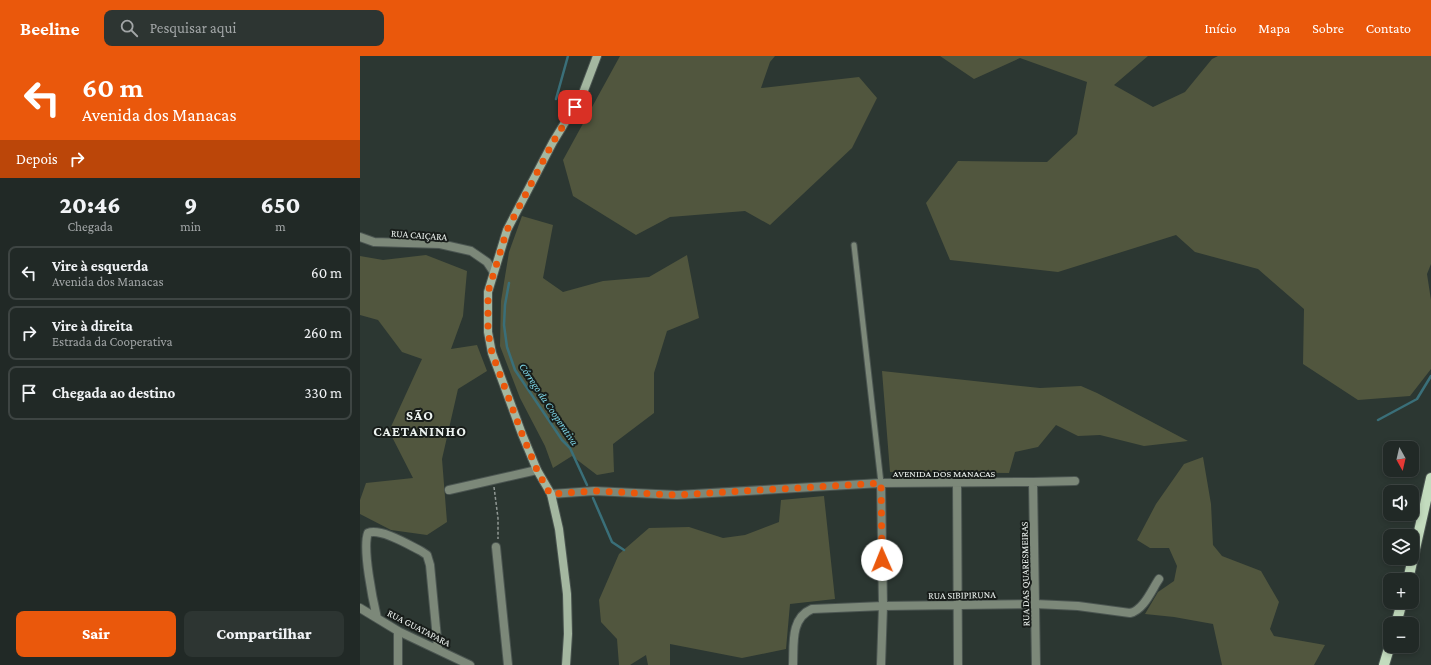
<!DOCTYPE html>
<html lang="pt">
<head>
<meta charset="utf-8">
<style>
  :root { --surface:#212926; --page:#2d3532; --text:#f1f3f6; --muted:#a2a6a7; --line:#3e4543; --accent:#ea580c }
  body { margin:0; font-family:"Crimson Pro",serif; background:var(--page); color:var(--text); height:100vh; display:flex; flex-direction:column; font-size:15px; white-space:nowrap }
  * { box-sizing:border-box; margin:0 }
  p { font-size:13px; color:var(--muted) }
  .icon { flex:none; width:22px; height:22px; fill:none; stroke:currentColor; stroke-width:2; stroke-linecap:round; stroke-linejoin:round }
  .map { position:relative; flex:1; overflow:hidden }
  .panel { display:flex; flex-direction:column; background:var(--surface); width:360px }
  .panel>* { flex:none }
  .top-card { background:#ea580c; color:#fff; overflow:hidden }
  .needle { width:26px; rotate:172deg }
  .fabs { position:absolute; left:1023px; top:385px; display:grid; gap:8px }
  .fabs a { display:grid; place-items:center; width:36px; height:36px; border-radius:8px; background:var(--surface); box-shadow:0 2px 6px #0003,0 0 0 1px var(--line); font-size:20px }
  .pin { position:absolute; display:grid; place-items:center; width:34px; height:34px; color:#fff; margin:-17px; border-radius:8px; box-shadow:0 2px 6px #0006 }
  .me { position:absolute; width:44px; margin:-22px; rotate:359deg; stroke-linejoin:round; filter:drop-shadow(0 0 3px #0008) }
  .turn { display:flex; align-items:center; gap:14px; height:84px; padding:0 16px; font-size:18px }
  .turn .icon { width:52px; height:52px; stroke-width:2.5 }
  .turn b { display:block; font-size:28px; line-height:34px }
  .then { display:flex; align-items:center; height:38px; padding:0 16px; background:#0003; gap:8px; font-size:15px }
  .eta { display:flex; justify-content:space-evenly; align-items:center; height:68px; text-align:center }
  .eta b { font-size:24px; font-weight:800; line-height:28px }
  .action { display:flex; gap:8px; margin-top:auto; padding:8px 16px }
  .action a { flex:1; height:46px; border-radius:8px; background:var(--accent); color:#fff; font-size:16px; font-weight:800; line-height:46px; text-align:center }
  .action a+a { background:var(--page); color:var(--text) }
  ul { padding:0; list-style:none }
  li { display:flex; align-items:center; gap:12px; height:54px; margin:0 8px 6px; padding:0 8px; border:2px solid var(--line); border-radius:8px }
  li div { flex:1 }
  li b { display:block; font-size:15px }
  li em { font-style:normal }
  header { display:flex; align-items:center; gap:24px; box-sizing:border-box; height:56px; padding:0 20px; background:var(--accent); color:#fff }
  header strong { font-size:19px }
  nav { display:flex; gap:22px; margin-inline-start:auto; font-size:14px }
  .search { width:280px; height:36px; background:var(--page); display:flex; align-items:center; gap:10px; box-sizing:border-box; padding:0 14px; border-radius:8px; color:var(--muted); font-size:15px }
  main { display:flex; flex:1; min-height:0 }
  .map>svg:first-child { display:block }
</style>
</head>
<body>
<header>
<strong>Beeline</strong>
<div class="search"><svg class="icon" aria-label="search" viewBox="0 0 24 24"><circle cx="10" cy="10" r="6"/><path d="M15 15l6 6"/></svg>Pesquisar aqui</div>
<nav><a>Início</a><a>Mapa</a><a>Sobre</a><a>Contato</a></nav>
</header>
<main>
<section class="panel">
<div class="top-card">
<div class="turn"><svg class="icon" aria-label="left" viewBox="0 0 24 24"><path d="M17 20v-9H6M10 6l-5 5 5 5"/></svg><div><b>60 m</b>Avenida dos Manacas</div></div>
<div class="then">Depois<svg class="icon" aria-label="right" viewBox="0 0 24 24"><path d="M7 20v-9h11M14 6l5 5-5 5"/></svg></div>
</div>
<div class="eta">
<div><b>20:46</b><p>Chegada</p></div>
<div><b>9</b><p>min</p></div>
<div><b>650</b><p>m</p></div>
</div>
<ul>
<li><svg class="icon" aria-label="left" viewBox="0 0 24 24"><path d="M17 20v-9H6M10 6l-5 5 5 5"/></svg><div><b>Vire à esquerda</b><p>Avenida dos Manacas</p></div><em>60 m</em></li>
<li><svg class="icon" aria-label="right" viewBox="0 0 24 24"><path d="M7 20v-9h11M14 6l5 5-5 5"/></svg><div><b>Vire à direita</b><p>Estrada da Cooperativa</p></div><em>260 m</em></li>
<li><svg class="icon" aria-label="arrive" viewBox="0 0 24 24"><path d="M6 21V4h12l-3 4 3 4H6"/></svg><div><b>Chegada ao destino</b></div><em>330 m</em></li>
</ul>
<div class="action"><a>Sair</a><a>Compartilhar</a></div>
</section>
<div class="map">
<svg width="1071" height="609" viewBox="0 0 1071 609">
  <rect width="100%" height="100%" fill="#2c3732"/>
  <path fill="#51563e" d="M260,0h155l-5,6 -9,26 98,-11 18,21 -25,50 -82,77 -25,-14 -75,6 -34,18 -63,-39 -10,-36z
    M580,0h208l-34,29 39,22 32,-15 27,-33 6,-3h213v208l-4,10 4,26v69l-21,27 -52,4 -55,-36 1,-55 -46,-40 -63,-17 -19,-17 -118,37 -108,-12 -24,-57 32,-42 89,1 30,-28 10,-52 -67,-24 -46,21z
    M162,160l31,9 -10,53 20,14 40,-11 46,-4 38,-22 12,63 -32,13 -13,42v40l-41,31 1,28 -17,3 -25,-19 -19,12 -8,-22 -25,-48 -20,-52 1,-45 8,-49z
    M66,199l41,16 -4,45 -12,33 26,-4 10,26 -29,18 -16,70 5,63 -20,13 -36,-5 -31,-16v-14l6,-17 47,-5 -24,-47 33,-72 -20,-7 -24,-32 -18,-5v-59l23,4z
    M522,315l158,17 41,-2 16,7 91,48 -44,5 -44,-11 -22,1 -22,-11 -18,22 -23,5 -6,21 -119,-1z
    M843,401l8,47 2,41 9,11 39,15 18,31 -9,27 4,7 51,9 -11,20h-92l-9,-41 -39,-7 -29,-3 13,-22 16,-11 3,-15 -8,-18h-19l-13,-8 19,-36 28,-40z
    M464,440l11,103 -45,5 -4,45 -44,9 -72,-14v21h-22l-2,-10 -16,10h-11l-2,-26 -16,-17 -2,-22 20,-46 30,-26 40,-1 34,11 22,-3 34,-13 2,-22z"/>
  <g fill="none" stroke-linecap="round" stroke-linejoin="round">
    <path stroke="#3a6f79" stroke-width="2.5" d="M196,43l12,-43
      M149,227l-4,22 -1,20 3,22 8,23 35,52 12,18 8,8 17,37
      M1018,364l39,-21 14,-23
      M233,442l19,44 12,8"/>
    <g stroke="#4b5551" stroke-width="7">
      <path id="service" d="M494,189l27,238"/>
    </g>
    <g stroke="#4b5551" stroke-width="10">
      <path id="minor" d="M0,181l14,5 66,2 31,7 16,11 6,9
        M597,426l1,183
        M673,426l3,183
        M521,427l2,123 -2,59
        M89,434l88,-20
        M191,438l43,-3 83,4 204,-12 152,-1 42,-1
        M136,491l12,118
        M0,552l38,23 72,34
        M17,562c-4,-17 -15,-70 -9,-85 13,-5 41,12 53,18l6,4 3,10 8,84
        M38,575v34
        M433,609c1,-20 -3,-47 19,-56l71,-3 152,-2 43,2 52,7c14,-3 22,-24 29,-34"/>
    </g>
    <g stroke="#4b5551" stroke-width="10">
      <path id="secondary" d="M206,609l2,-31 -1,-40 -8,-65 -8,-35 -14,-24 -15,-36 -30,-81 -4,-21v-40l19,-62 46,-88 30,-49 14,-37"/>
    </g>
    <g stroke="#4b5551" stroke-width="12">
      <path id="primary" d="M1048,524l23,-102
        M1036,568l6,-22
        M1024,609l6,-20"/>
    </g>
    <path stroke="#909894" stroke-width="1.5" stroke-dasharray="3 2" stroke-linecap="butt" d="M134,431l4,31v21"/>
    <use href="#service" stroke="#7c8879" stroke-width="5"/>
    <use href="#minor" stroke="#7c8879" stroke-width="8"/>
    <use href="#secondary" stroke="#a4b7a0" stroke-width="8"/>
    <use href="#primary" stroke="#c3dcbe" stroke-width="10"/>
  </g>
  <g fill="none" stroke-linecap="round" stroke-linejoin="round">
    <path stroke="#ea580c" stroke-width="7" stroke-dasharray="0 12.6" d="M215,51l-22,35 -46,88 -19,62v40l4,21 30,81 15,36 13,24 44,-3 83,4 204,-12 1,77"/>
  </g>
  <g text-anchor="middle" dominant-baseline="central" stroke-width="4" stroke-linejoin="round" paint-order="stroke">
    <g font-size="10" fill="#eef4f1" stroke="#181d1a">
      <text transform="translate(59 179) rotate(4)">RUA CAIÇARA</text>
      <text x="584" y="417">AVENIDA DOS MANACAS</text>
      <text transform="translate(665 518) rotate(-91)">RUA DAS QUARESMEIRAS</text>
      <text transform="translate(602 539) rotate(-1)">RUA SIBIPIRUNA</text>
      <text transform="translate(59 572) rotate(27)">RUA GUATAPARA</text>
    </g>
    <g font-size="11" font-style="italic" fill="#7ed6e7" stroke="#181d1a">
      <text transform="translate(189 348) rotate(56)">Córrego da Cooperativa</text>
    </g>
    <g font-size="14" font-weight="bold" letter-spacing="1" fill="#eef4f1" stroke="#181d1a">
      <text x="60" y="359">SÃO<tspan x="60" dy="16">CAETANINHO</tspan></text>
    </g>
  </g>
</svg>
<div class="fabs">
<a><svg class="needle" viewBox="-14 -14 28 28"><path d="M0-13l5 13h-10z" fill="#e53935"/><path d="M0 13l5-13h-10z" fill="#a2a6a7"/></svg></a>
<a><svg class="icon" aria-label="sound" viewBox="0 0 24 24"><path d="M4 9h4l5-4v14l-5-4H4zM17 9q2 3 0 6"/></svg></a>
<a><svg class="icon" aria-label="layers" viewBox="0 0 24 24"><path d="M12 4l9 5-9 5-9-5zM3 14l9 5 9-5"/></svg></a>
<a>+</a>
<a>−</a>
</div>
<div class="pin" style="left:215px;top:51px;background:#d93025"><svg class="icon" aria-label="arrive" viewBox="0 0 24 24"><path d="M6 21V4h12l-3 4 3 4H6"/></svg></div>
<svg class="me" style="left:522px;top:504px" viewBox="-20 -20 40 40"><circle r="19" fill="#fff"/><path d="M0-13L10 11 0 6-10 11z" fill="#ea580c"/></svg>
</div>
</main>
</body>
</html>
